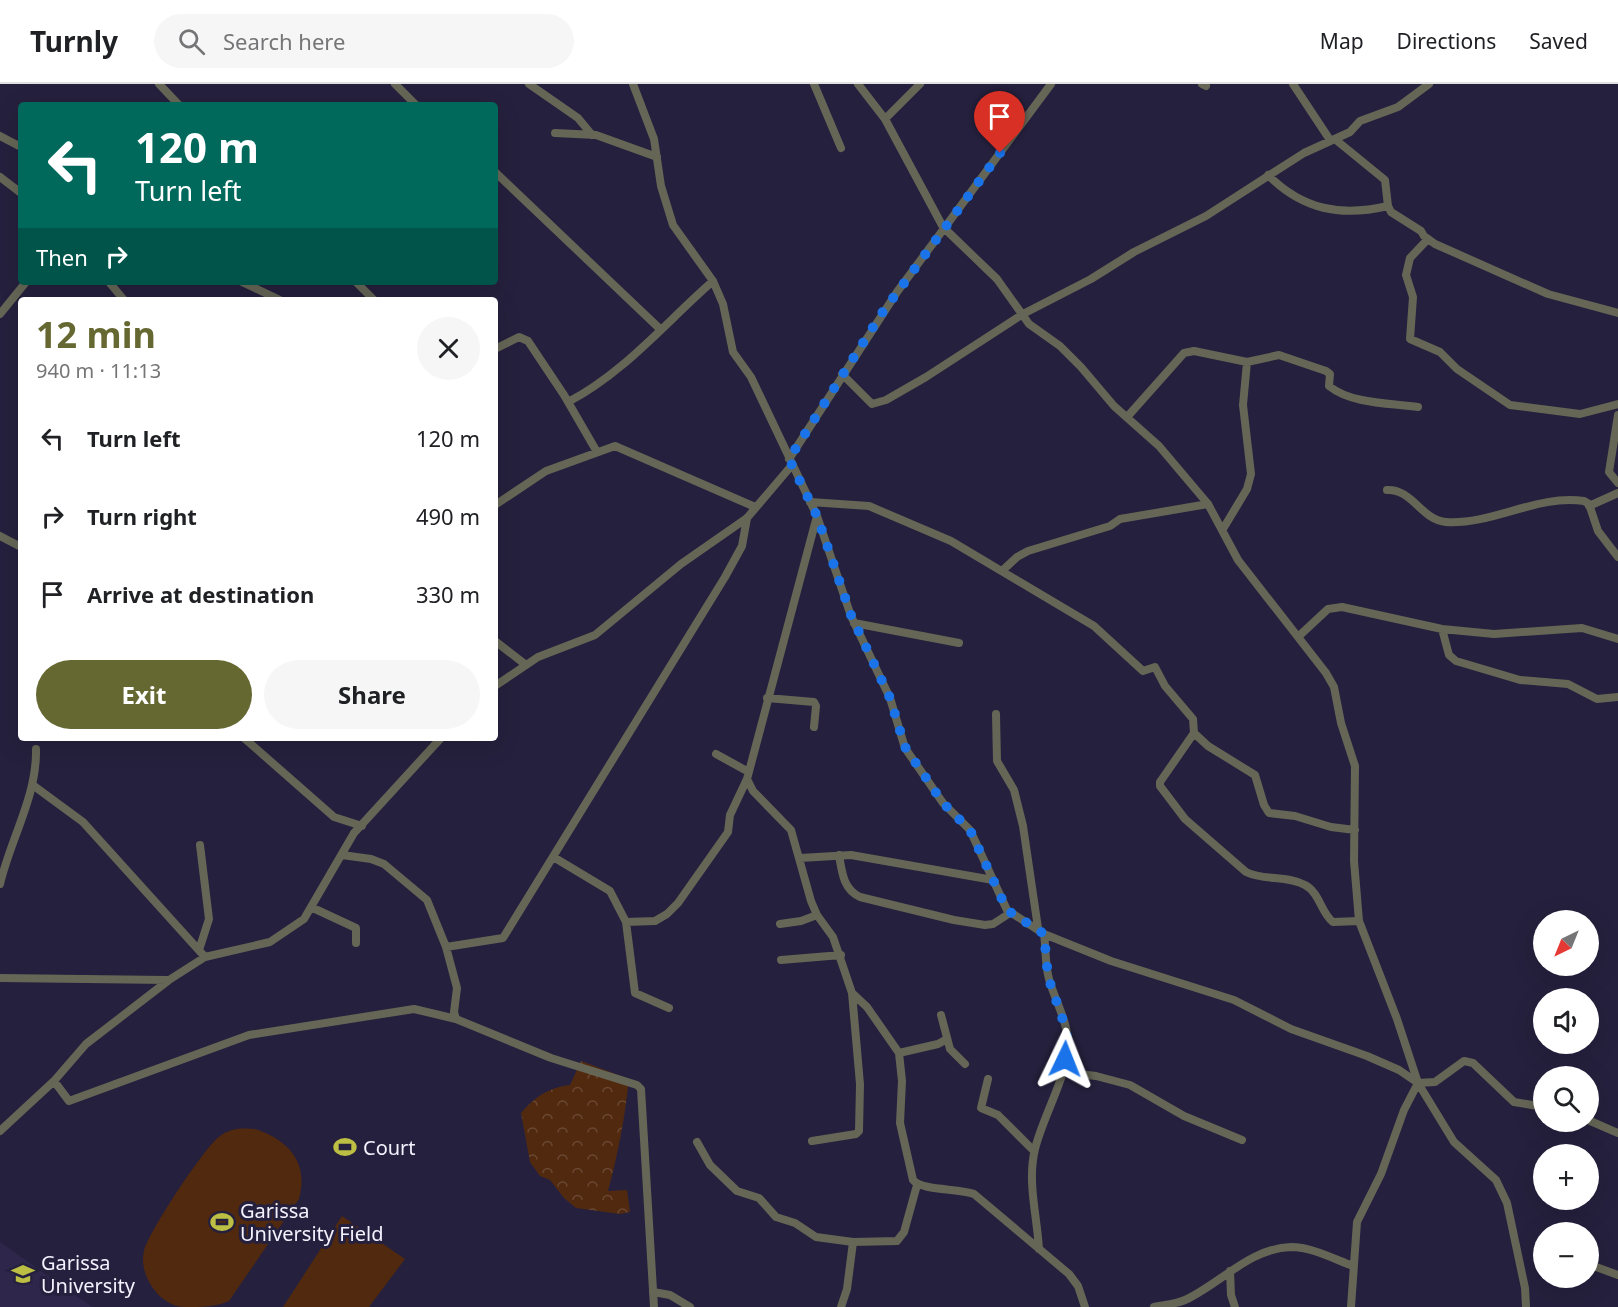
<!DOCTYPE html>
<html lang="en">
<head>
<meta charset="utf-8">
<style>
  :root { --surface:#fff; --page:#f6f6f6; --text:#202124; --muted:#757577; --line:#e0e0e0; --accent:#666832 }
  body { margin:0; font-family:"Noto Sans",sans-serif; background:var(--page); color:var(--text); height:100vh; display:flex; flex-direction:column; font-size:22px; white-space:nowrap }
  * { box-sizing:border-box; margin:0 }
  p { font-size:20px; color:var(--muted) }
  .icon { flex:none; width:33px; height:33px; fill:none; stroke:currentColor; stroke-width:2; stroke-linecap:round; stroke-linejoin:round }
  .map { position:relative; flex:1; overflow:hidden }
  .drawer { position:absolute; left:18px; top:213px; width:480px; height:444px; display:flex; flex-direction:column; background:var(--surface); border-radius:6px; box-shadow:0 6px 24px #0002 }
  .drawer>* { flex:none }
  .guide { position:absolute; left:18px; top:18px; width:480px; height:183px; border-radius:6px; box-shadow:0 6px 24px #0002; background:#00695c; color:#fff; overflow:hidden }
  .needle { width:39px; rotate:223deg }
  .tools { position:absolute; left:1533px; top:826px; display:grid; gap:12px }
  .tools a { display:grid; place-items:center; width:66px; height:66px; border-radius:50%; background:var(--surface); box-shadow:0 6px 24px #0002; font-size:30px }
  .pin { position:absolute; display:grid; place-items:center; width:51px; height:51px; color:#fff; margin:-62px -26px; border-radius:50% 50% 50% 0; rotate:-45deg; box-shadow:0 0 6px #0007 }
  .pin .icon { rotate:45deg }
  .me { position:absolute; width:66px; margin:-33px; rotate:2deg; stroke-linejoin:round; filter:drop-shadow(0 0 4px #0008) }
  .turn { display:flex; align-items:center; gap:21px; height:126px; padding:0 18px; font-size:27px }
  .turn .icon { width:78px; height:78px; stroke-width:2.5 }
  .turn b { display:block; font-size:42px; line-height:51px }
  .then { display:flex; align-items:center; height:57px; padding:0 18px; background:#0003; gap:12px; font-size:22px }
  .round { display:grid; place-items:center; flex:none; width:63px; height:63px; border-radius:32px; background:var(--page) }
  .head { display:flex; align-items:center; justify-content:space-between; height:102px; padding:0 18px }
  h1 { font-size:36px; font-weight:700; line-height:45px; color:var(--accent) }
  .cta { display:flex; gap:12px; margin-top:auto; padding:12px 18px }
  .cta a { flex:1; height:69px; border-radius:36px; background:var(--accent); color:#fff; font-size:24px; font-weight:700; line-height:69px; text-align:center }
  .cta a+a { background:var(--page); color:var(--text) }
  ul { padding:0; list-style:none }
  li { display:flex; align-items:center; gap:18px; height:78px; padding:0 18px }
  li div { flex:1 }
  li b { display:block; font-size:22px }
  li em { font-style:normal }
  header { display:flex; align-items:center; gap:36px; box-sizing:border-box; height:84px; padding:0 30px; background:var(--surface); border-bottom:2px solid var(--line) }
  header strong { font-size:28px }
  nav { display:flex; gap:33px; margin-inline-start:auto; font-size:21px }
  .search { width:420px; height:54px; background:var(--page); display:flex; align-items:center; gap:15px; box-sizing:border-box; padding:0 21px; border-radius:33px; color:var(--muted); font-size:22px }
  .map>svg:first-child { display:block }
</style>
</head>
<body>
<header>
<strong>Turnly</strong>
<div class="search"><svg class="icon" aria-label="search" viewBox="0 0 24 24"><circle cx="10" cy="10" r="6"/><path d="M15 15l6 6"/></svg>Search here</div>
<nav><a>Map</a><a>Directions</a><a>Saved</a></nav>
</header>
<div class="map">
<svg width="1618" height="1223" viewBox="0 0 1618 1223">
  <defs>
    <pattern id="forest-crowns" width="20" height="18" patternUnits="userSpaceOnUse" patternTransform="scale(1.5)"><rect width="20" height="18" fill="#51290f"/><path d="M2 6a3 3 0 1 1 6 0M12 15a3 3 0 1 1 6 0" fill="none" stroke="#6a4833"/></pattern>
  </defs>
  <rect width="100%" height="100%" fill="#25203d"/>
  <path fill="#2e274b" d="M0,1158l92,65h-92z"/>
  <path fill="url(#forest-crowns)" d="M581,977l48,18c-4,38 -11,75 -21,112l19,-1 3,22 -10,2 -44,-6 -12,-10 -14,-18 -10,-4 -10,-14 -9,-49c15,-17 27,-25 49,-28z"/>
  <path fill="#51290f" d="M255,1045c34,11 54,34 44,70l-70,102c-13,6 -28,6 -44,6 -25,0 -47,-32 -41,-56 4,-18 61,-105 76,-115 11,-8 22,-8 35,-7z
    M342,1132l63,43 -36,48h-86z"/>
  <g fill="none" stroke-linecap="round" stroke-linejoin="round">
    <path stroke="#656656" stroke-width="8" d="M159,0l20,21
      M395,0l21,21
      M529,0l49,34 14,17
      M633,0l21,55 7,47 12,39 40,56 10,23 10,48 18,25 66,139 34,100 39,82 15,50 38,55 27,27 37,80 37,24 67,27 123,39 57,29 76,27 32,14 19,13 36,59 42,38 11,23 18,85 1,19
      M814,0l27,64
      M858,0l27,35 58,108 54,52 32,45 31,22 21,21 33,39 45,40 49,58 30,56 88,113 8,14 7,36 14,43 -1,95 5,60 38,98 21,64 -14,27 -23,64 -24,48 -6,85
      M1202,0l4,2
      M1293,0l37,56
      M885,35l35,-35
      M555,49l41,2 61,22
      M0,52l21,11
      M1336,56l49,40 3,26 3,6 30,19 3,5 11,8 113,50 70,19
      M495,88l165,157
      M1268,91c35,35 73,42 120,31
      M0,93l21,16
      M1428,155l-18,19 -4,17 7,22 -3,42 30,13 17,17 53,36 70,9 38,-10
      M109,198l15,18
      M242,198l38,18
      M356,198l18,18
      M0,230l26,-32
      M495,265l24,-12 9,4 36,54 33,57
      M842,290l30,30 14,-4 40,-23 97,-63 68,-35 43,-27 72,-36 98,-63 46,-21 10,-11 38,-14 31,-23
      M568,318c56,-29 98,-80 145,-121
      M1618,331l-9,57 9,11
      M1128,332l56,-63 10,-2 53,11
      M789,375l108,-167 154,-208
      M1387,406c26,-1 34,30 59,32 47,3 91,-28 138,-21l5,3 9,27 20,26
      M810,418l59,4 82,35 143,85 49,45 12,-4 10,19 28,33 1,14 14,13 47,29 9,30 5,8 26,3 36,11 24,3
      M495,421l51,-34 69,-25 140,61
      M1589,422l29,-13
      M817,432l-70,263 6,12 38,39 20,71 6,14 16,22 19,56 15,14 32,46 3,28 -2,42 13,57c9,11 46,8 61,14l95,80 9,12 7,21
      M1223,445l24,-40 4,-15 -8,-69 4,-43 32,-7 47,16 4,3 -1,12c22,18 61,17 89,21
      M0,452l21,11
      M1002,487l15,-14 11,-6 82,-25 10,-7 88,-15
      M854,539l105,20
      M1442,545l7,26 7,6 64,19 48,4 29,15 21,-2
      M1299,552l29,-27 14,-2 100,22 52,5 88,-6 36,11
      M495,557l31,24
      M495,602l43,-29 57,-22 86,-71 66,-46 45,-53
      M767,614l47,4 2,4 -2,21
      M996,630l1,47 17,29 9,36 15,102
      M1194,649l-34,49v4l25,33 61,53c18,9 41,3 59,13 15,8 16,28 28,37l26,-1
      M244,654l90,79 28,9
      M716,670l31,17
      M34,702l49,36 122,135
      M342,771l29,4 13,5 43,36 19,47 11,41 -3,24 2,7 95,39 86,27 4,4 13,218
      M839,771c3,17 4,34 21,42l94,23 31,5 8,-1 17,-11
      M555,774l55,33 16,31 9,71 34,15
      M800,774l51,-3 142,25
      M0,800c11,-46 37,-88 36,-135
      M313,824l43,20v15
      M626,838l29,-1 12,-7 11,-11 50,-71 2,-17 17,-36
      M780,840l21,-3 16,-6
      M446,863l57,-9 222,-361 17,-31 5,-28
      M199,866l10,-31 -9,-74
      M781,876l60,-5
      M0,894l168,2
      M941,931l9,34 15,15
      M899,969l39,-9 9,-5
      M1062,988l34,4 34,9 54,31 58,24
      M988,995l-7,29 17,7 36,36
      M54,997l15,20 180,-66 165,-26 42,10
      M1418,999l17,-1 29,-21 9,2 41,39 30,5
      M1588,1036l30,13
      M0,1047l54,-50 32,-37 83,-64 36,-23 65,-15 34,-23 50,-86 87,-95
      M812,1057l44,-7 3,-3 1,-47 -8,-91
      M697,1058l13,23 27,26 22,7 17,19 19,6 21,14 37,5 44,-1 7,-9 13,-47
      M1039,1165c-2,-34 -12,-67 -4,-100 8,-33 32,-72 33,-104 0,-24 -13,-44 -19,-66 -4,-14 -3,-30 -5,-45
      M1588,1180l30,11
      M1230,1187l1,24 4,12
      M653,1208l17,3 20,12
      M841,1223l6,-18 6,-47
      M1154,1223c10,-2 22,-3 31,-7 35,-16 65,-52 106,-53 21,0 43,12 62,19"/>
  </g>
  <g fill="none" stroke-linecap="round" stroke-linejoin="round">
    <path stroke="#1a73e8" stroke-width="10" stroke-dasharray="0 18" d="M1000,69l-118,160 -93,146 28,57 34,99 39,83 15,49 38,56 27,27 37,80 37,24 4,43 19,55 -2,27"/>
  </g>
  <defs>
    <g id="stadium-bare" transform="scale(1.8)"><path d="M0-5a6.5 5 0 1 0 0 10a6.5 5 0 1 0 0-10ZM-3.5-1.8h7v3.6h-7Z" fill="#bcbf43" stroke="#25203d" stroke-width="2.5" paint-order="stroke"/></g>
    <g id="university-bare" transform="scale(1.8)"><path d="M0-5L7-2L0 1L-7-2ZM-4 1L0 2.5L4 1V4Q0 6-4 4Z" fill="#bcbf43" stroke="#25203d" stroke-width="2.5" paint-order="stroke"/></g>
  </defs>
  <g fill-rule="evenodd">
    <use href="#stadium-bare" x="345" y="1063"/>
    <use href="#stadium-bare" x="222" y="1138"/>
    <use href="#university-bare" x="23" y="1190"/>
  </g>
  <g text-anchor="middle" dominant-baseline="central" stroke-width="6" stroke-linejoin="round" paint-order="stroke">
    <g font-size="20" fill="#f3f2fe" stroke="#25203d" text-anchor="start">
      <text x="363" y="1063">Court</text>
      <text x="240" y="1126">Garissa<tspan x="240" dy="23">University Field</tspan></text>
      <text x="41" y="1178">Garissa<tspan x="41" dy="23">University</tspan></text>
    </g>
  </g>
</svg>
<div class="tools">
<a><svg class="needle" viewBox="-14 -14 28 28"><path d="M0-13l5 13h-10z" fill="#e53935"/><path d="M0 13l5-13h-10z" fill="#757577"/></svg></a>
<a><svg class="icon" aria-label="sound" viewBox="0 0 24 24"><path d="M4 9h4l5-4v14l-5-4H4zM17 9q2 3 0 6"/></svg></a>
<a><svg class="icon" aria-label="search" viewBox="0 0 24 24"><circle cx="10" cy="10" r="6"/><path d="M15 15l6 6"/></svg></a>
<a>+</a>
<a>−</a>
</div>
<div class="pin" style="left:1000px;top:69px;background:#d93025"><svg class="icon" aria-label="arrive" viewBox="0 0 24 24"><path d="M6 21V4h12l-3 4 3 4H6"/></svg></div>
<svg class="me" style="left:1065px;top:975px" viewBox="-20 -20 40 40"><path d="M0-17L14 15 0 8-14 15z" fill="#1a73e8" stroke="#fff" stroke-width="4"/></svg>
<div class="guide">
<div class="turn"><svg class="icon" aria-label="left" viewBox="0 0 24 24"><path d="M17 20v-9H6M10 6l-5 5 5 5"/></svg><div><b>120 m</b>Turn left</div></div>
<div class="then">Then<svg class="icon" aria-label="right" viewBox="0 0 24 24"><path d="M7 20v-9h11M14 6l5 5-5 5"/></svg></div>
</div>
<section class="drawer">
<div class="head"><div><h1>12 min</h1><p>940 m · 11:13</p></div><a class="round"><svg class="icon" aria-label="close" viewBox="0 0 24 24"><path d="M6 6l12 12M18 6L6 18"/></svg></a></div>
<ul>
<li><svg class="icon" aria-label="left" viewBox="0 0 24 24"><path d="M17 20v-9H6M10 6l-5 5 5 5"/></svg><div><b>Turn left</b></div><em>120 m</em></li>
<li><svg class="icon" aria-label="right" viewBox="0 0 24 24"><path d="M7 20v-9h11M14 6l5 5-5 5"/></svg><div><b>Turn right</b></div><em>490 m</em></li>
<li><svg class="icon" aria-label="arrive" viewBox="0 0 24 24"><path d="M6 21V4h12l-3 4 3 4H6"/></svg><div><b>Arrive at destination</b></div><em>330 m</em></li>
</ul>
<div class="cta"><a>Exit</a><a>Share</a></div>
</section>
</div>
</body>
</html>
